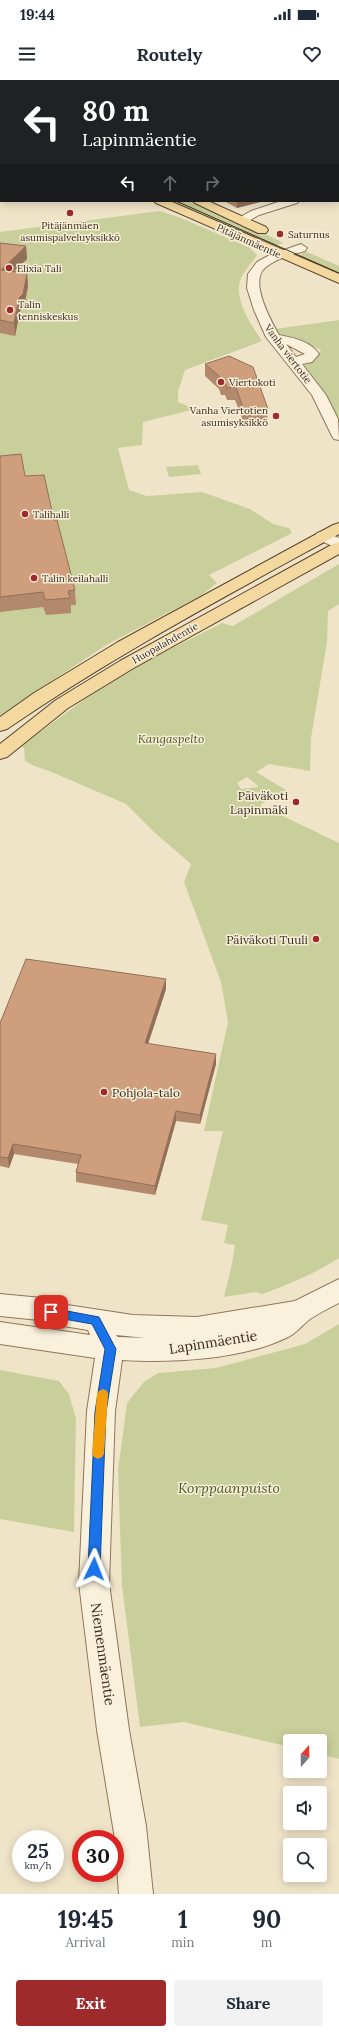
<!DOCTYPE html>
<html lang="en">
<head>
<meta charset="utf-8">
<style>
  :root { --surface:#fff; --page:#f2f2f3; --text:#1f2937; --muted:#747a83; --accent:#9e2a2b }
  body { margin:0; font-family:Lora,serif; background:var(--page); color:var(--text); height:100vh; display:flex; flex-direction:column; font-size:15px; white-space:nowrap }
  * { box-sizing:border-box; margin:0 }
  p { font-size:13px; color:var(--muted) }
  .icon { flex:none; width:22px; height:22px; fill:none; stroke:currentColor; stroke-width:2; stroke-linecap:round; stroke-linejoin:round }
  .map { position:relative; height:1814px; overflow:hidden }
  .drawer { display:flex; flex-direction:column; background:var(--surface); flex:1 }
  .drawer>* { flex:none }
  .hud { position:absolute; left:0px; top:0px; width:339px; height:122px; box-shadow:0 2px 10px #0003; background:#202124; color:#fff; overflow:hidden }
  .needle { width:26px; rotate:20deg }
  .tools { position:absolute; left:283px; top:1654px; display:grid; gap:8px }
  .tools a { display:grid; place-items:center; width:44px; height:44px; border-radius:4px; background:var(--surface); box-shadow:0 2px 10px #0003; font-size:20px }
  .speed { position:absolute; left:12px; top:1750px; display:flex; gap:8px; font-size:20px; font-weight:700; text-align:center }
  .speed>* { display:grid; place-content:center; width:52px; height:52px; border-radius:50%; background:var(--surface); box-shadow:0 2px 10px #0003; line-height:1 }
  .speed small { font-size:10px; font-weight:400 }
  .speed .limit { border:6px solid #d22; background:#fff; color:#111 }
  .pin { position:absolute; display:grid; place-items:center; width:34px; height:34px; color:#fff; margin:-17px; border-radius:8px; box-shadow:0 2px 6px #0006 }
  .me { position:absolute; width:44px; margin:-22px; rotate:2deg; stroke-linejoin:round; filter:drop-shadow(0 0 3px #0008) }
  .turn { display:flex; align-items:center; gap:14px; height:84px; padding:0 16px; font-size:18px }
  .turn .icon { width:52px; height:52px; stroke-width:2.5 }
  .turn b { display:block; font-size:28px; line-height:34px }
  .lanes { display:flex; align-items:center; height:38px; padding:0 16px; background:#0003; justify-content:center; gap:20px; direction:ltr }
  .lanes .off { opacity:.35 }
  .eta { display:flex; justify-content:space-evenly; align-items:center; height:68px; text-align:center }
  .eta b { font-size:24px; font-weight:700; line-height:28px }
  .cta { display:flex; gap:8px; margin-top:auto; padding:8px 16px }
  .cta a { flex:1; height:46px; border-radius:4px; background:var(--accent); color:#fff; font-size:16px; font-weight:700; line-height:46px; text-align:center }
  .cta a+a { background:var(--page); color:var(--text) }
  .status { display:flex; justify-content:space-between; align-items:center; height:28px; padding:0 20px; background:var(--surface); direction:ltr }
  .status svg { height:11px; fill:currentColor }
  header { display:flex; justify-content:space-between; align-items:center; height:52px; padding:0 16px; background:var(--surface); font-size:18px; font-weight:700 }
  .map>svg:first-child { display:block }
</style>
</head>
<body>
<div class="status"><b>19:44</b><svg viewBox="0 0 49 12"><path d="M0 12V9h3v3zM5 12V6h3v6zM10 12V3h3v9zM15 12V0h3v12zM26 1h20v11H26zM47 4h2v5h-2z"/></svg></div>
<header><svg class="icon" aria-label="menu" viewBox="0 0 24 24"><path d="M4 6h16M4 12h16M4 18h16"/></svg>Routely<svg class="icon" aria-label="heart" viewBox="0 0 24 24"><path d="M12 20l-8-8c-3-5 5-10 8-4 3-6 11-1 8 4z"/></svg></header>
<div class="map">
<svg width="339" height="1814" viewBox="0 0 339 1814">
  <rect width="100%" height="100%" fill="#f0e4c8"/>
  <path fill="#c9cf9b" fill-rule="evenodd" d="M167,121h29l88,42 -14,4z
    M159,131l20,6 71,31 7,7c-5,8 -14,17 -17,26 -6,19 12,45 22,60l-77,29 -7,21v11l17,7 -52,13 -1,23 -24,3 11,42 18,6 55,-4 48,17 23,15 16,4 3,5 -83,42 8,8 -15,12 -94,49 -108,71v-483z
    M307,172l32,14v10l-43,-18 7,-5z
    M339,240v99l-13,-23 -23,-30 13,-7 5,-9 -26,-12 -16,-4 -4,-5z
    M198,385l3,9 -32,3 -3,-10z
    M339,484v40l-11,7 -1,31 -16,96 -1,33 -41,-7 -13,8 30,18 -26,15 79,38v415c-25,16 -49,26 -77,36l-6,-2 -32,5 8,-33 3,-19 -11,-2 4,-18 -27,-5 22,-89h-19l24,-109 -7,-40 -37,-100 7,-18 -37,-32 -28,-28 -77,-33 -15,-5 -9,-5 -1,-13 -3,-2 94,-69 107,-54 11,3zM247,697l11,9v1l-17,2 -4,-6z
    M339,1244v435l-19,-5v-13h-30v6l-106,-25 -44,5 -18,-141 -4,-116 9,-67 17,-21 14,-9 58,-5 89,-24z
    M0,1290l59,11 10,13 7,25 -2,113 -74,-13z"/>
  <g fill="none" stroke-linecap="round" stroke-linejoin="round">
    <g stroke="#8d765c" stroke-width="2">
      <path id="minor" d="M58,0h11l1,1h-11z
        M181,0h10v1h-10z
        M291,0h10v1h-10z
        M338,18h1v6h-1z
        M0,103h1v6h-1z
        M338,104h1v6h-1z
        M281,121h18l-2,2 -38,12 -14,8h-8l-2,-3 16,-9z
        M301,164l6,4 -2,3c-14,4 -32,8 -42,19 -12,15 8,51 16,65 15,3 31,6 40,19l-7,8 -10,2 24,31 12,24 1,21 -5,-1 -2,-3 -20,-41 -46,-58 -12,-27 -7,-22 1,-14 9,-12 13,-7zM286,264l19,10 -9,3z
        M323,451l16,7v11l-22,-10 -2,-3 2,-3z
        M339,1199v24c-10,5 -20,10 -29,16 -8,6 -14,15 -24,19 -46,22 -114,25 -164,22l-7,51 -6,172 20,147 17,96 7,68h-34l-4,-55 -18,-109 -18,-147 8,-172 8,-53 -95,-14v-22l90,13 -2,-5 -37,-6 -12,-4 -39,-4v-22l42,4 12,5 79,12 64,2 98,-16zM116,1255l30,3 -28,-1z"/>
    </g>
    <g stroke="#5b4430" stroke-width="2">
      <path id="major" d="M0,28h1v7h-1z
        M0,45h1v7h-1z
        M154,121h16l169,73v9l-183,-80z
        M193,121h15l58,26 2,3 -2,3h-8l-63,-30z
        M339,443v11c-113,62 -226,122 -332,195l-7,2v-14l34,-24 84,-51 215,-117z
        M339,462v12l-207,115 -64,39 -61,49 -7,2v-15l56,-44 64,-39 213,-117z"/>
    </g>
    <use href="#minor" fill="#faf1dc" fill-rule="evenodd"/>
    <use href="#major" fill="#f3d9a0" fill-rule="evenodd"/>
    <path stroke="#3d2e20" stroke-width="1" d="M176,121l163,72"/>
  </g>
  <path fill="#b2896c" d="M224,121h40l-27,7z
    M0,163l26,3 1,13 -13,12 13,2 1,13 -4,21 -4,4 -5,25 -15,-3z
    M205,284l63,45 -1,13 -23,1 -9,-23h-8l-2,-5h-4l-2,-6 -14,-13z
    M0,376l25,20 29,44 21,70 1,15h-5v8l-25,2 -3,-8 -43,5z
    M166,909l-18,55 68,10v10l-16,60 -24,-3 -21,74 -79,-13v-10l2,-8 -64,-10 -5,14 -9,-2v-143z"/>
  <path fill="#916f58" d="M338,80h1v12h-1z
    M237,121h27l-27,7z
    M26,166l1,13 -25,23 -1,-12z
    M27,193l1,13 -4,21 -4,4 -5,25 -1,-13 5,-25z
    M166,899v10l-21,64v-10z
    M216,974v10l-16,60v-9z
    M176,1031v10l-21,74v-9z
    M13,1064l1,10 -5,14 -1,-10z"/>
  <path fill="#cf9f7d" stroke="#916f58" d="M208,0h82v1h-82z
    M338,29l1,1v26h-1z
    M338,58l1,1v21h-1z
    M0,163l26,3 -25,24 26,3 -4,21 -4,4 -5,25 -14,-3z
    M229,276l24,11 15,42 -24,2 -8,-24 -9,1 -2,-6 -3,1 -3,-7 -14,-12z
    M21,374l4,22 19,-1 10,45h3l18,70 -7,1 2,7 -25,2 -2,-8 -43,5v-141z
    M26,879l140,20 -21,64 71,11 -16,61 -24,-4 -21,75 -79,-14 5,-17 -68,-11 -5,14 -8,-1v-134z"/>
  <path fill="#1a73e8" stroke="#114b97" d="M51,1228l48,9 17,32 -10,63 -6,157 -1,4 -5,2 -4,-2 -2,-4 7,-157 10,-63 -13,-25 -45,-8 -1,-4 1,-3z"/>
  <path fill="#f59e0b" d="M103,1309l4,2 1,3 -4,60 -2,3 -4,2 -4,-2 -2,-3 5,-60 2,-3z"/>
  <g fill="#9e2a2b" stroke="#f7eed8" stroke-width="1.5">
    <circle cx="70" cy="133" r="4"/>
    <circle cx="280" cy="154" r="4"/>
    <circle cx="9" cy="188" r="4"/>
    <circle cx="10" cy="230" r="4"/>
    <circle cx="221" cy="302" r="4"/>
    <circle cx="276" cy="336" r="4"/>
    <circle cx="25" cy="434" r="4"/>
    <circle cx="34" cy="498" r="4"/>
    <circle cx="296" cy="722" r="4"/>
    <circle cx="316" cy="859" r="4"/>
    <circle cx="104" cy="1012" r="4"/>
  </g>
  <g text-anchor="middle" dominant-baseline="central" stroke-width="3" stroke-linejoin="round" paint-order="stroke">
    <g font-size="10" fill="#3d2e20" stroke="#f7eed8" text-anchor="start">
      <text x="70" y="145" text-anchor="middle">Pitäjänmäen<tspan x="70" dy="12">asumispalveluyksikkö</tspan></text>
      <text x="288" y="154">Saturnus</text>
      <text x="17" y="188">Elixia Tali</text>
      <text x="18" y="224">Talin<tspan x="18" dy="12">tenniskeskus</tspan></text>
      <text x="229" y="302">Viertokoti</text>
      <text x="268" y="330" text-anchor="end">Vanha Viertotien<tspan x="268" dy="12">asumisyksikkö</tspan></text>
      <text x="33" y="434">Talihalli</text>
      <text x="42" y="498">Talin keilahalli</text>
    </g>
    <g font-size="10" fill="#3d2e20" stroke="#f7eed8">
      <text transform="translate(249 161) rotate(24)">Pitäjänmäentie</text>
      <text transform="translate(288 274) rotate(53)">Vanha viertotie</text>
      <text transform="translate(165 563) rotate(-29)">Huopalahdentie</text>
    </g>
    <g font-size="12" font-style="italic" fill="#4d5a26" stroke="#f7eed8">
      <text x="171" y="658">Kangaspelto</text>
    </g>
    <g font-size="12" fill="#3d2e20" stroke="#f7eed8" text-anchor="end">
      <text x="288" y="715">Päiväkoti<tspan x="288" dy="14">Lapinmäki</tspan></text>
      <text x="308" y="859">Päiväkoti Tuuli</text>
      <text x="112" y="1012" text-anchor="start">Pohjola-talo</text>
    </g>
    <g font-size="14" fill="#3d2e20" stroke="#f7eed8">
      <text transform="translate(213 1262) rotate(-9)">Lapinmäentie</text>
      <text transform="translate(103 1574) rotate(82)">Niemenmäentie</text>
    </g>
    <g font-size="14" font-style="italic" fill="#4d5a26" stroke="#f7eed8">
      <text x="229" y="1408">Korppaanpuisto</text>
    </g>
  </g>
</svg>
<div class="tools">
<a><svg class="needle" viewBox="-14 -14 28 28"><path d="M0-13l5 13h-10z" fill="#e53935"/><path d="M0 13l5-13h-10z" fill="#747a83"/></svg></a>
<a><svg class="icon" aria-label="sound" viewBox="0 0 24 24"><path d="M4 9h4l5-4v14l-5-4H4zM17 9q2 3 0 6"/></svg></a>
<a><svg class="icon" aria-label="search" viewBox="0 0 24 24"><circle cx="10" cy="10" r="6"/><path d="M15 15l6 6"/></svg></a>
</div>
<div class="speed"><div>25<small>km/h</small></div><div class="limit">30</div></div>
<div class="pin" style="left:51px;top:1232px;background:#d93025"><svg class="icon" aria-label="arrive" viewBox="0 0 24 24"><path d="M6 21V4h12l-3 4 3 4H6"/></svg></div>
<svg class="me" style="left:94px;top:1489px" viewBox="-20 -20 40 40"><path d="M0-17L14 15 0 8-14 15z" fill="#1a73e8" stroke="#fff" stroke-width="4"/></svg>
<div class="hud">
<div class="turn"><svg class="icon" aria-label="left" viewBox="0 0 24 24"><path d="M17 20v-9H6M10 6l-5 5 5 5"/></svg><div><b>80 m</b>Lapinmäentie</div></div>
<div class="lanes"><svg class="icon" aria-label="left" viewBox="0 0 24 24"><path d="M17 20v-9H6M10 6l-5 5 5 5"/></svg><svg class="icon off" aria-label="ahead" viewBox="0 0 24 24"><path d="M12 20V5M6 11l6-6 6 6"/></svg><svg class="icon off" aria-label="right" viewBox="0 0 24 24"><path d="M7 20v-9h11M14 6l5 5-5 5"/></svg></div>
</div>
</div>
<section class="drawer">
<div class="eta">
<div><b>19:45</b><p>Arrival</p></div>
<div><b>1</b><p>min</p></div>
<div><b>90</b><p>m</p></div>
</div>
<div class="cta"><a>Exit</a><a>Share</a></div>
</section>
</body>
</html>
